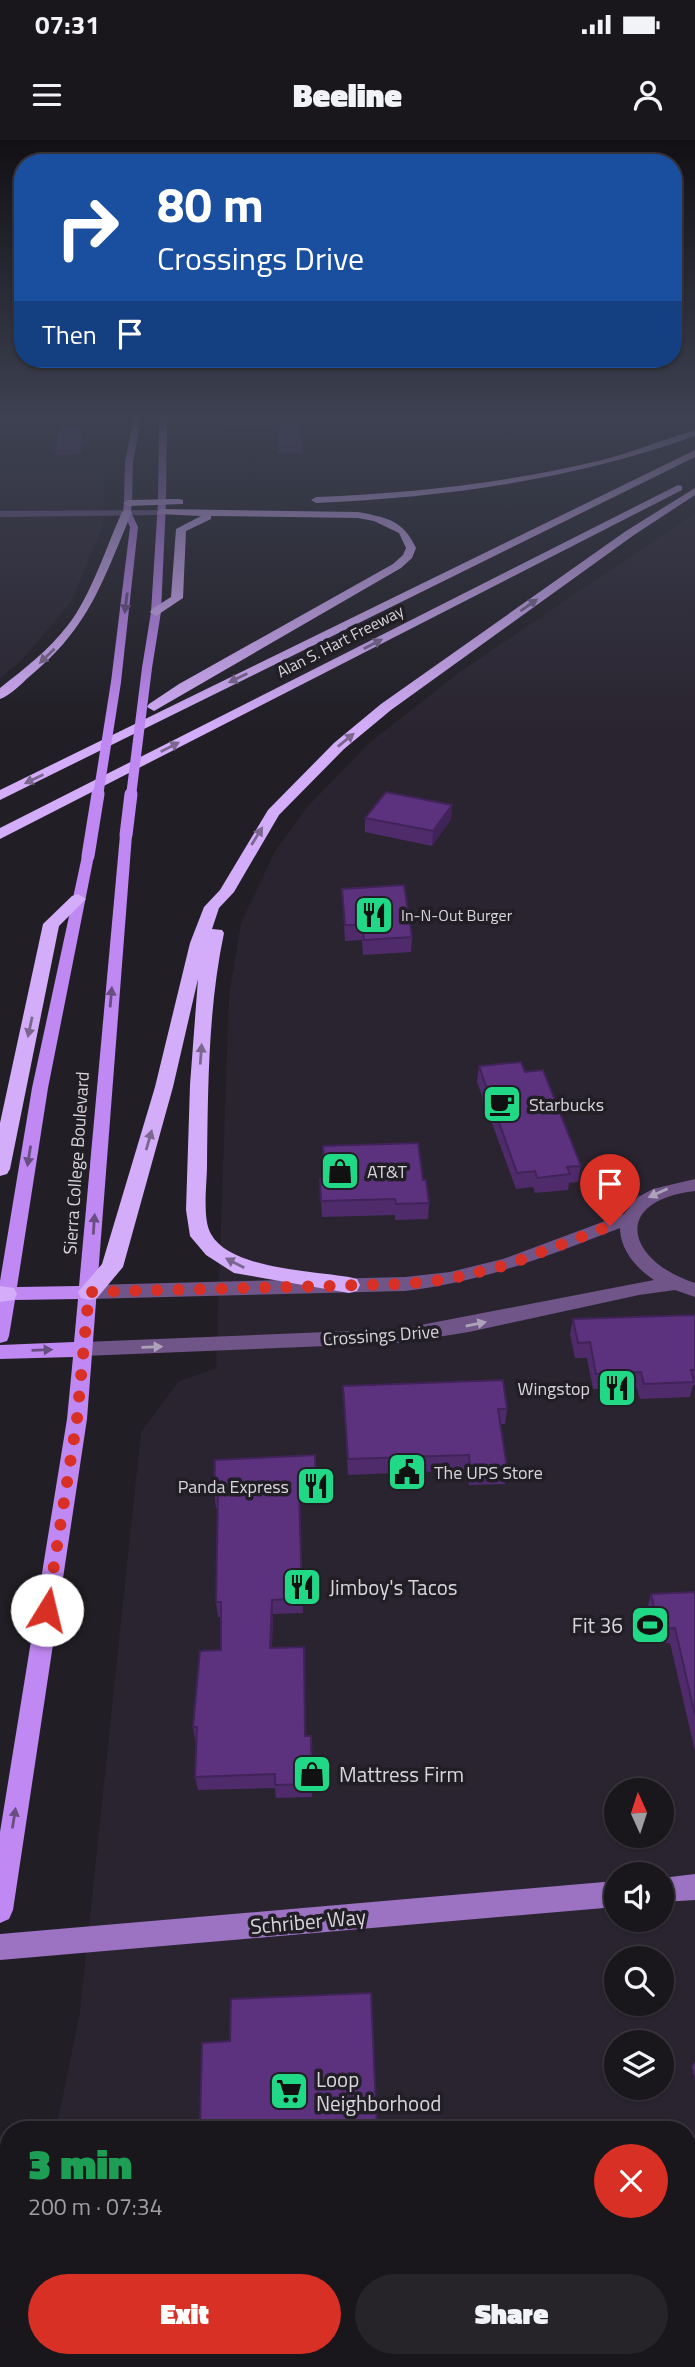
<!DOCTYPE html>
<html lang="en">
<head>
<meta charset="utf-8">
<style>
  :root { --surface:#19161c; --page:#262329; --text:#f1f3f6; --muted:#9f9fa3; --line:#37353b; --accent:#d93025 }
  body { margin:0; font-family:"Titillium Web",sans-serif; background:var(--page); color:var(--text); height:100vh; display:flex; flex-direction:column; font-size:26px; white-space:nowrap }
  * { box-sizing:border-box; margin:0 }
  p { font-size:23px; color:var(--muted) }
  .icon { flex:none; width:38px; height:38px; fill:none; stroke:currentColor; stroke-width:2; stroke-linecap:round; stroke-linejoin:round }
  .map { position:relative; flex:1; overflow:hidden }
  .panel { position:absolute; left:0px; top:1981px; width:696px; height:247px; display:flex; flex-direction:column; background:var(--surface); border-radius:28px 28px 0 0; box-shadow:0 2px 5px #0004,0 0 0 2px var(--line) }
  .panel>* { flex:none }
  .guide { position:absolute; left:14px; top:14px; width:668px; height:214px; border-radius:28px; box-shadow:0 2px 5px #0004,0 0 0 2px var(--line); background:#1a4fa0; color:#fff; overflow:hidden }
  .needle { width:46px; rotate:357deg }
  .buttons { position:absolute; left:604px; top:1638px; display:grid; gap:14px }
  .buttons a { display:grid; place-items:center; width:70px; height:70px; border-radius:50%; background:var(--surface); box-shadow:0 2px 5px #0004,0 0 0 2px var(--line); font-size:35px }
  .pin { position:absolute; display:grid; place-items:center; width:60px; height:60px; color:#fff; margin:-72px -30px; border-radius:50% 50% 50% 0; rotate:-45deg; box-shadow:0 0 7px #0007 }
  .pin .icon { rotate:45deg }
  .me { position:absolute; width:77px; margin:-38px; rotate:9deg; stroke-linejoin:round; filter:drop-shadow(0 0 5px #0008) }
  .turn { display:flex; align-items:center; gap:24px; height:147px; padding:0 28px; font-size:32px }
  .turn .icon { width:91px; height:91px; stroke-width:2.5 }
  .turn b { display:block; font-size:49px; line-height:60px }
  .then { display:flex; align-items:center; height:66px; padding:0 28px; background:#0003; gap:14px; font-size:26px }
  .round { display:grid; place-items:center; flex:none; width:74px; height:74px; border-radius:37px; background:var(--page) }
  .headline { display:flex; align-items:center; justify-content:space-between; height:119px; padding:0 28px }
  h1 { font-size:42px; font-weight:800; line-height:52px; color:#1e9e55 }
  .primary-button { display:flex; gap:14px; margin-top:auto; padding:14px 28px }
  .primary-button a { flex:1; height:80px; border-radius:42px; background:var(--accent); color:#fff; font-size:28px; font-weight:800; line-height:80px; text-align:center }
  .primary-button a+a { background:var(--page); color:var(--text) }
  .status { display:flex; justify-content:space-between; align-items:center; height:49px; padding:0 35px; background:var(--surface); direction:ltr }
  .status svg { height:19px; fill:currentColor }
  header { display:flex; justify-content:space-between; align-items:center; height:91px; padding:0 28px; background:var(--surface); font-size:32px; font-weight:800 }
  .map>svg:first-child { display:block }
</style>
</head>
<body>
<div class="status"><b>07:31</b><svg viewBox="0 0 49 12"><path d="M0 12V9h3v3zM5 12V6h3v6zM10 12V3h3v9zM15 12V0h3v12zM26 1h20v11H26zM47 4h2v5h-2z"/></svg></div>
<header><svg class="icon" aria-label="menu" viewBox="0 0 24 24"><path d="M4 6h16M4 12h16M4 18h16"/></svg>Beeline<svg class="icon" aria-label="person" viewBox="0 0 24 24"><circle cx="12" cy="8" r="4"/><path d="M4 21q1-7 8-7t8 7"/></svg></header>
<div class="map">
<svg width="695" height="2227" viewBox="0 0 695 2227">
  <rect width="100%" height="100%" fill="#211e25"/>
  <path fill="#2a2430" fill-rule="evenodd" d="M104,329l-1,57 -32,76 -49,58 -22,19v-208z
    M695,373v1854h-670l1,-8h662v-229h-632l24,-118 61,-580 37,-50 38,-14 13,-372 12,-73 34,-72 32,-44 62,-64 92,-72zM616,1650h46v46h-46zM616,1734h46v46h-46zM616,1818h46v46h-46zM616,1902h46v46h-46z"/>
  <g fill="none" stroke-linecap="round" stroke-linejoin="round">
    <path fill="#6f5588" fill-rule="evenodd" d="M165,370l-3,5 -162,2v-6z
      M695,1039v12c-85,10 -68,70 0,92v14l-20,-7 -36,5 -170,37 -69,11 -316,13 -7,-2 -2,-5 2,-5 7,-2 316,-13 254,-49c-17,-11 -34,-30 -34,-52 -75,29 -134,53 -215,63l-316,8 -6,-2 -3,-5 3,-5 6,-2 316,-8 45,-5 53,-13 121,-45 14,-17 15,-8z"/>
    <path fill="#9c72c3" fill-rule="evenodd" d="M134,276h8l-9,46 -1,41 -4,3 -4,-3 1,-41z
      M159,276h8l-1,86 -4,3 -4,-3z
      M695,1734v26l-33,2v-24z
      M616,1741v26l-616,53v-26z"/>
    <path fill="#bf88f2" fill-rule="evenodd" d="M162,359l4,3 -5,110 -9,56 -5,3 -5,-3 9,-56 7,-110z
      M128,360l4,3 -1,9 7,15 -17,155 -5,3 -5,-3 19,-155 -7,-15 1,-9z
      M126,691l6,4 -45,584 -74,491 -4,9 -9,4v-91l67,-413 6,-62 -73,2v-14l74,-3 4,-43 -63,1 -6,36 -2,5 -7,2v-62l32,-193 50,-232 6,-4 6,4 -46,232 -31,199 62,-1 41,-451z"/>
    <path fill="#d3adf9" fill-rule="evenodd" d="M695,290v6c-123,44 -249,61 -379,67l-5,-3 5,-3c95,-4 189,-14 282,-36 33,-8 64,-21 97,-31z
      M695,310v7l-695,343v-10z
      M678,345l4,1v4l-682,349v-11z
      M695,348v7l-61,40 -243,175 -47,39 -65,66 -45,77 -15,16 -7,21 10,1 2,3c-16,76 -16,155 -17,233 0,17 -5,53 4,68 19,35 102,37 138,43l8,2 3,6 -3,6 -8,2 -115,-20 -28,-18 -16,-19 -4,-26 4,-125 8,-106 -25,108 -50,180 -26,31 -8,2 -8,-2 -3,-6 24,-28 53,-177 35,-144 14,-36 16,-17 48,-80 66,-67 47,-39 245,-173z
      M179,359l4,1v4l-55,2 -5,-3 5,-3z
      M127,369l5,3c-29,68 -42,115 -102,164 -9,8 -19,19 -30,23v-11c24,-19 49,-38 68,-63 22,-27 39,-80 54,-113z
      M162,369l196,3c30,6 45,8 58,36l-4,10 -11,10 -247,143 -7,-4 2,-3 30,-20 214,-120 10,-9 3,-7 -7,-15 -25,-12 -16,-3 -147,-2v3l-25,12 -3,67 -27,18 -6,-4 2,-3 19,-12 5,-68 25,-13 -43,-2 -1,-2z
      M78,754l8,5 -27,27 -49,243 -3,5 -7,2v-53l43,-199 29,-28z
      M0,1146l14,2 3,6 -3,6 -14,2z"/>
    <path stroke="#bf88f2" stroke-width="10" d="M98,656l18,-114
      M131,656l16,-128"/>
    <path stroke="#bf88f2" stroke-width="13" d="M126,695l5,-41
      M88,716l10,-62"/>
  </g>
  <path fill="#4f2b6c" d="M231,276h67l4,37 -24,1 -2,-24h-45z
    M85,291l-4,23 -25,1 -1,-4z
    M452,665l-1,14 -19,27 -67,-14v-14z
    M342,749l70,48 -1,15 -48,3 -1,-15 -17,1z
    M479,926l46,6 56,94 -3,16 -9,1 -1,7 -33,3 -2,-6 -17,2 -39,-107z
    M320,1039l103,1 6,23 -1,16 -33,1v-5l-73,2z
    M695,1175v70h-2l-3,12 -50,2 -3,-11 -44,1 -6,-31h-12l-5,-24 3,-15z
    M343,1246l164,23 -2,15h-5l7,44 -2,16 -36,1 -2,-15 -119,5z
    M315,1315l2,47 -17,1 3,110 -30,1 -1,34 34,88h5l1,61 -36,1 -1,-10 -77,2 -3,-13 2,-37h-2l-2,-13 28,-77v-33h-3l-2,-15 1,-94h-1l-2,-15z
    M695,1452v159l-25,-108h-15l-8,-34 4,-15z
    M695,1922v18l-3,-14z"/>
  <path fill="#402358" d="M452,665l-1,14 -19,27 1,-15z
    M272,1460l1,14 -2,48 -1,-14z"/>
  <path fill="#5c327e" stroke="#402358" stroke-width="2" d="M231,276h67l4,31 -24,1 -2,-24h-45z
    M59,287h25l-3,23 -26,1z
    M386,652l66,13 -19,26 -68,-13z
    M404,745l8,52 -48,3 -2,-15h-17l-3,-36z
    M521,922l4,10 18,-2 38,96 -14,1 3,7 -33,4 -2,-7 -18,2 -38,-107z
    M418,1003l5,37h3l3,23 -33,1 -1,-5 -74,2 -1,-22h5l-2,-33z
    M695,1175v55h-4l3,12 -50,2 -3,-12 -45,2 -6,-32 -12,1 -5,-24z
    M503,1240l4,29h-9l9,59 -37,2 -1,-15 -121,4 -5,-73z
    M315,1315l1,32 -17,1 3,110 -30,2 -2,48 34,-1 1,89h6l1,48 -37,1v-11l-80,3 2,-50h-4l7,-76 21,-1v-48h-5l2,-109h-4l1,-33z
    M695,1452v123l-20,-87 -16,1 -8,-35z
    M371,1853l6,137h-177l2,-87 28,-2 1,-42z
    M232,2219h199l1,8h-200z"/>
  <defs><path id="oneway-solid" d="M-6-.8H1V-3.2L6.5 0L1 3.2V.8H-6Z" transform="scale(1.75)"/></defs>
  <g fill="#684e81">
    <use href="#oneway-solid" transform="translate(126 463) rotate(97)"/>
    <use href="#oneway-solid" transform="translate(111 857) rotate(-85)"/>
    <use href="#oneway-solid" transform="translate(29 1016) rotate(99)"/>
    <use href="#oneway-solid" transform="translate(94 1084) rotate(-86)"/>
    <use href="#oneway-solid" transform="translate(42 1210) rotate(-2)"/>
    <use href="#oneway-solid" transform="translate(14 1678) rotate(-81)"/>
  </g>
  <g fill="#7a668f">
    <use href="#oneway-solid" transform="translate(529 465) rotate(-35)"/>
    <use href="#oneway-solid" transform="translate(373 504) rotate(-27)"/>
    <use href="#oneway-solid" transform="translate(47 516) rotate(136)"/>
    <use href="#oneway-solid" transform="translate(238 538) rotate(154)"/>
    <use href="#oneway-solid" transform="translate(346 600) rotate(-39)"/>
    <use href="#oneway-solid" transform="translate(170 607) rotate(-27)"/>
    <use href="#oneway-solid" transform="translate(34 639) rotate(154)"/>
    <use href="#oneway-solid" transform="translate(257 696) rotate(-58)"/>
    <use href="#oneway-solid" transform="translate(30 887) rotate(102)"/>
    <use href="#oneway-solid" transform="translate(201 914) rotate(-86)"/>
    <use href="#oneway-solid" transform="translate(149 1000) rotate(-74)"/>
    <use href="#oneway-solid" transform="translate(235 1123) rotate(-153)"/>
  </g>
  <g fill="#aea2ba">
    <use href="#oneway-solid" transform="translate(658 1053) rotate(156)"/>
    <use href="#oneway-solid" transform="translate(476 1184) rotate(-12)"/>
    <use href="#oneway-solid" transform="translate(152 1207) rotate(-2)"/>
  </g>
  <linearGradient id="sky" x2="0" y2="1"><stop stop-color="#121014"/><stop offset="0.47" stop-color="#3d4151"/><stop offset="1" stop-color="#3d4151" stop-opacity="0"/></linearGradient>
  <rect width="695" height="588" fill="url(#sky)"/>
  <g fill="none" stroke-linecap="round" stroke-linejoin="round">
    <path stroke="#d93025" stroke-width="12" stroke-dasharray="0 21.6" d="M47,1470l30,-191 12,-127 316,-8 45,-5 57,-14 103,-39"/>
  </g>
  <defs>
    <g id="restaurant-square" transform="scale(2.0125)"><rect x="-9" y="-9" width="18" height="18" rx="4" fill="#21d887" stroke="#211e25"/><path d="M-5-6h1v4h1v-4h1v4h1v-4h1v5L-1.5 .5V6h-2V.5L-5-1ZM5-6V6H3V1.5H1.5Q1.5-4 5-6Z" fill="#111"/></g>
    <g id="cafe-square" transform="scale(2.0125)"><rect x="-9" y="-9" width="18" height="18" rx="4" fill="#21d887" stroke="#211e25"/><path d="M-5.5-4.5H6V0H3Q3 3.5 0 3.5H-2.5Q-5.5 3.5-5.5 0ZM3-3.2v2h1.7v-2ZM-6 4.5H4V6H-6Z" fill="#111"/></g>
    <g id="shop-square" transform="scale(2.0125)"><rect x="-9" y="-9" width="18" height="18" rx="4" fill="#21d887" stroke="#211e25"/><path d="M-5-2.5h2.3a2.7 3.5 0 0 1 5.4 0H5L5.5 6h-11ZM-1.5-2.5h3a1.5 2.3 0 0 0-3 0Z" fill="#111"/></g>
    <g id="civic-square" transform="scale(2.0125)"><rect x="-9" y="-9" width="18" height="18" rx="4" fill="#21d887" stroke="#211e25"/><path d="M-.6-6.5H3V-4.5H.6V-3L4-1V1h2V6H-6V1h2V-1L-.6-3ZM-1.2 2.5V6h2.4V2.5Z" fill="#111"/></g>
    <g id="stadium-square" transform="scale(2.0125)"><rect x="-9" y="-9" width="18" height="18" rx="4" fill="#21d887" stroke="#211e25"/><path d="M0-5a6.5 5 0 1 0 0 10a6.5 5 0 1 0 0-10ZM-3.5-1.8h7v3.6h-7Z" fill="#111"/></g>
    <g id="supermarket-square" transform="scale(2.0125)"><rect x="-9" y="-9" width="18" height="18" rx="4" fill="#21d887" stroke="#211e25"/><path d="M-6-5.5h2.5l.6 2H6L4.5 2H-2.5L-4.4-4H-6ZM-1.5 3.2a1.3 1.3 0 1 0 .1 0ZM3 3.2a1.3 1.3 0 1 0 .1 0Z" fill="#111"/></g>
  </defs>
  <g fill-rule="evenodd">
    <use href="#restaurant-square" x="374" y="775"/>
    <use href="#cafe-square" x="502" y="964"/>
    <use href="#shop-square" x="340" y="1031"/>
    <use href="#restaurant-square" x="617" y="1248"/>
    <use href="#civic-square" x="407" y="1332"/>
    <use href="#restaurant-square" x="316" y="1346"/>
    <use href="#restaurant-square" x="302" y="1447"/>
    <use href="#stadium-square" x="650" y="1485"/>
    <use href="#shop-square" x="312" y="1634"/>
    <use href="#supermarket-square" x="289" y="1951"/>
  </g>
  <g text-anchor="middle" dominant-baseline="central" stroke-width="7" stroke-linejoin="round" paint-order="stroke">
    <g font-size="16" fill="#d8d6db" stroke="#211e25">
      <text transform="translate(340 501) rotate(-27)">Alan S. Hart Freeway</text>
    </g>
    <g font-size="16" fill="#d8d6db" stroke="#211e25" text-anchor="start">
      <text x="401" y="775">In-N-Out Burger</text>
    </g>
    <g font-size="18" fill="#d8d6db" stroke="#211e25" text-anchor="start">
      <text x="529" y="964">Starbucks</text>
      <text x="367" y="1031">AT&amp;T</text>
      <text x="590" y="1248" text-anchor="end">Wingstop</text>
      <text x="434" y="1332">The UPS Store</text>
      <text x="289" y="1346" text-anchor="end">Panda Express</text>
    </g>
    <g font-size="18" fill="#d8d6db" stroke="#211e25">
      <text transform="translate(76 1023) rotate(-86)">Sierra College Boulevard</text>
      <text transform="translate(381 1195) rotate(-4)">Crossings Drive</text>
    </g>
    <g font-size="21" fill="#d8d6db" stroke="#211e25" text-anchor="start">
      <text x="329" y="1447">Jimboy's Tacos</text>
      <text x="623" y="1485" text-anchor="end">Fit 36</text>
      <text x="339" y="1634">Mattress Firm</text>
      <text x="316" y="1939">Loop<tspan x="316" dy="24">Neighborhood</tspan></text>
    </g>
    <g font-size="21" fill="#d8d6db" stroke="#211e25">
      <text transform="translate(308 1781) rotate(-5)">Schriber Way</text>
    </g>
  </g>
</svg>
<div class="buttons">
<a><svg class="needle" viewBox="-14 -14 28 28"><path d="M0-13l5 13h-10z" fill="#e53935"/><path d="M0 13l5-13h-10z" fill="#9f9fa3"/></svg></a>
<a><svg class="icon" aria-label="sound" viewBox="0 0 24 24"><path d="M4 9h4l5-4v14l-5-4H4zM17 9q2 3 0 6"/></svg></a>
<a><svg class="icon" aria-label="search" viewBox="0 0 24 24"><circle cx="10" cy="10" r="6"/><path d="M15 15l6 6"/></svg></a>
<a><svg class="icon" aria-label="layers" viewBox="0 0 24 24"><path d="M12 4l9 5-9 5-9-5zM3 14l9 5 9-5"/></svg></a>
</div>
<div class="pin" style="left:610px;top:1086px;background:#d93025"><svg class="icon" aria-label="arrive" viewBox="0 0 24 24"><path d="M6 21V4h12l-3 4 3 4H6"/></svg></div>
<svg class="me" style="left:47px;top:1470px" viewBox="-20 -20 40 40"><circle r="19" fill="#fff"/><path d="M0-13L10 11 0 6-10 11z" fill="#d93025"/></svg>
<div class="guide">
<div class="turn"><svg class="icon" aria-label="right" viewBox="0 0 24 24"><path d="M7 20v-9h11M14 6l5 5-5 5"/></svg><div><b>80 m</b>Crossings Drive</div></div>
<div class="then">Then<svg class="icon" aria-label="arrive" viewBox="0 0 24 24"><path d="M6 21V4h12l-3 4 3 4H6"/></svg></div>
</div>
<section class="panel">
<div class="headline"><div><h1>3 min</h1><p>200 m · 07:34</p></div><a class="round" style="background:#d93025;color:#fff"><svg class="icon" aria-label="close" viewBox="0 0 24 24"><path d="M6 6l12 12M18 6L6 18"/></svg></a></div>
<div class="primary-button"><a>Exit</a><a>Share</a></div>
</section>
</div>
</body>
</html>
